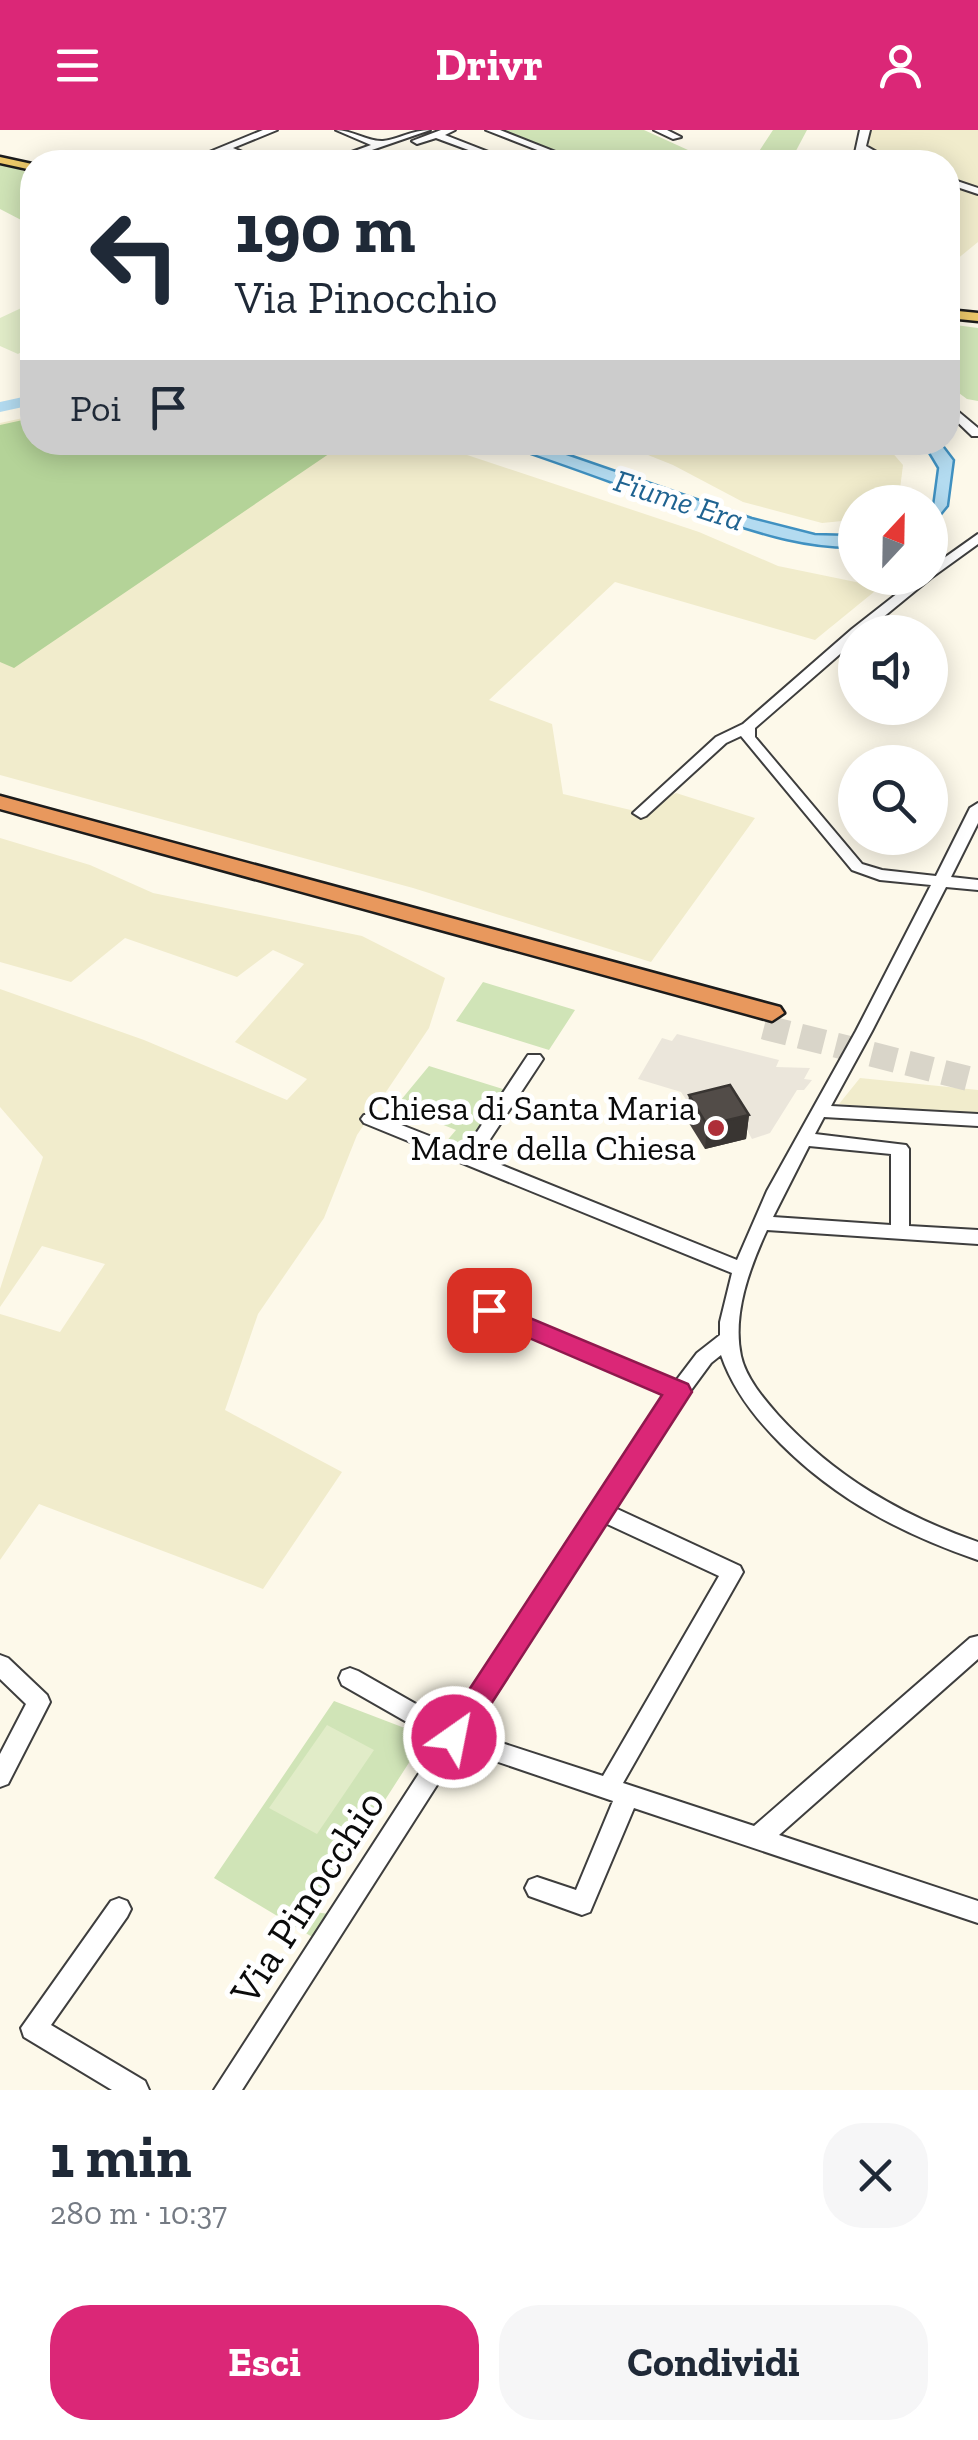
<!DOCTYPE html>
<html lang="it">
<head>
<meta charset="utf-8">
<style>
  :root { --surface:#fff; --page:#f6f6f7; --text:#1f2937; --muted:#747a83; --accent:#db2777 }
  body { margin:0; font-family:"Zilla Slab",serif; background:var(--page); color:var(--text); height:100vh; display:flex; flex-direction:column; font-size:38px; white-space:nowrap }
  * { box-sizing:border-box; margin:0 }
  p { font-size:32px; color:var(--muted) }
  .icon { flex:none; width:55px; height:55px; fill:none; stroke:currentColor; stroke-width:2; stroke-linecap:round; stroke-linejoin:round }
  .map { position:relative; height:1960px; overflow:hidden }
  .details { display:flex; flex-direction:column; background:var(--surface); flex:1 }
  .details>* { flex:none }
  .top-card { position:absolute; left:20px; top:20px; width:940px; height:305px; border-radius:40px; box-shadow:0 5px 25px #0003; background:#fff; color:var(--text); overflow:hidden }
  .needle { width:65px; rotate:22deg }
  .buttons { position:absolute; left:838px; top:355px; display:grid; gap:20px }
  .buttons a { display:grid; place-items:center; width:110px; height:110px; border-radius:50%; background:var(--surface); box-shadow:0 5px 25px #0003; font-size:50px }
  .pin { position:absolute; display:grid; place-items:center; width:85px; height:85px; color:#fff; margin:-42px; border-radius:20px; box-shadow:0 5px 15px #0006 }
  .me { position:absolute; width:110px; margin:-55px; rotate:33deg; stroke-linejoin:round; filter:drop-shadow(0 0 8px #0008) }
  .turn { display:flex; align-items:center; gap:35px; height:210px; padding:0 50px; font-size:45px }
  .turn .icon { width:130px; height:130px; stroke-width:2.5 }
  .turn b { display:block; font-size:70px; line-height:85px }
  .then { display:flex; align-items:center; height:95px; padding:0 50px; background:#0003; gap:20px; font-size:38px }
  .round { display:grid; place-items:center; flex:none; width:105px; height:105px; border-radius:40px; background:var(--page) }
  .head { display:flex; align-items:center; justify-content:space-between; height:170px; padding:0 50px }
  h1 { font-size:60px; font-weight:800; line-height:75px }
  .cta { display:flex; gap:20px; margin-top:auto; padding:20px 50px }
  .cta a { flex:1; height:115px; border-radius:40px; background:var(--accent); color:#fff; font-size:40px; font-weight:800; line-height:115px; text-align:center }
  .cta a+a { background:var(--page); color:var(--text) }
  header { display:flex; justify-content:space-between; align-items:center; height:130px; padding:0 50px; background:var(--accent); color:#fff; font-size:45px; font-weight:800 }
  .map>svg:first-child { display:block }
</style>
</head>
<body>
<header><svg class="icon" aria-label="menu" viewBox="0 0 24 24"><path d="M4 6h16M4 12h16M4 18h16"/></svg>Drivr<svg class="icon" aria-label="person" viewBox="0 0 24 24"><circle cx="12" cy="8" r="4"/><path d="M4 21q1-7 8-7t8 7"/></svg></header>
<div class="map">
<svg width="978" height="1960" viewBox="0 0 978 1960">
  <rect width="100%" height="100%" fill="#fdf9ea"/>
  <path fill="#f1eccc" d="M871,0h107v112l-22,18h-8v-59l9,-18 -9,-3v-18h-51l-20,-7 -8,-10z
    M32,286v26l399,1 268,89 79,34 102,21 -65,53 -200,-58 -126,118 63,24 11,70 72,17 41,-18 79,25 -104,144 -238,-74 -413,-113v-352z
    M618,313h266l19,22 -3,24 -20,13h-25l-3,18 -30,3 -79,-21 -70,-37z
    M0,708l90,27 63,28 209,43 83,42 -16,50 -72,107 -33,83 -66,96 -33,96 117,62 -79,117 -224,-85 -39,56v-246l60,18 45,-68 -63,-18 -42,61v-18l43,-132 -43,-50v-118l144,51 143,60 20,-21 -72,-37 69,-78 -31,-14 -36,27 -112,-39 -54,44 -71,-20z
    M860,948l118,12v26l-139,-12z"/>
  <path fill="#d0e4b7" d="M498,0h146l44,20 43,12h-88l-27,-10 -33,10z
    M773,0h34l-17,32h-38z
    M0,33l32,11v45l-7,3 -25,-13z
    M948,194l30,4v73l-11,-2 -19,-14z
    M483,852l92,28 -26,40 -93,-29z
    M429,936l77,24 -41,57 -20,-4 11,-13 -60,-24z
    M334,1571l102,39 -7,18h-17l-99,154 17,2 -16,24 -100,-60z"/>
  <path fill="#b4d398" d="M32,288v24l313,1 -331,225 -14,-6v-237z"/>
  <path fill="#e1ecc8" d="M32,173v43l-14,8 -18,-8v-28z
    M327,1595l47,25 -57,84 -48,-26z"/>
  <path fill="#ebe6db" d="M677,904l102,26 -3,7 34,1 -6,11 8,1 -8,10h-7l-27,43 -18,6 -10,-18 -49,-11 -12,-18 -43,-13 24,-41 10,3z"/>
  <path fill="#b3dbf0" stroke="#4091c1" stroke-width="2.5" d="M535,313l217,75 63,16 40,1v13c-50,1 -94,-14 -141,-29 -73,-24 -144,-53 -217,-76z
    M923,313h18l13,17 -6,46 -18,22 8,-60z"/>
  <g fill="none" stroke-linecap="round" stroke-linejoin="round">
    <path fill="#b3dbf0" fill-rule="evenodd" d="M32,265v10l-32,7v-10z"/>
    <path stroke="#d9d5c9" stroke-width="25" stroke-dasharray="25 12" stroke-linecap="butt" d="M764,897l214,54"/>
    <g stroke="#3e3e3e" stroke-width="4">
      <path id="minor" d="M263,0h14l-44,18 33,14h-13l-28,-10 -27,10h-13z
        M336,0c16,0 32,12 47,11 16,-2 29,-11 47,-11l-93,32h-13l47,-17z
        M441,0h14l-10,5 69,27h-13l-65,-24 -19,6 -5,-3z
        M486,0h14l81,32h-13z
        M654,0h13l14,7 -8,2z
        M860,0h10l-4,16 28,16h-11l-18,-9 -2,9h-10z
        M948,48l30,10v6l-30,-10z
        M948,273l30,25v8h-6l-24,-23z
        M978,404v10l-47,34 -66,54h-10v9l-100,87v9l107,127 20,6 54,6 34,-68 8,-5v20l-27,54 27,3v10l-32,-3 -74,144 -41,75 147,8v12l-154,-9 -9,17 91,11 3,4v77l69,4v14l-211,-14c-17,37 -35,84 -26,126 5,22 22,42 37,59 56,61 122,100 200,127v18c-75,-26 -140,-59 -197,-116 -26,-26 -48,-54 -60,-89l-10,8 -25,34 -71,111 125,58 3,6 -120,211 131,43 216,-188 8,-2v23l-199,176 199,66v22l-344,-115 -44,104 -8,3 -53,-19 -4,-8 4,-8 8,-3 39,13 37,-89 -153,-52 -218,341h-28l226,-349 -98,-56 -3,-7 3,-7 8,-3 8,3 93,53 215,-329 -184,-80 -3,-5 3,-5h14l179,77 22,-29 23,-18v-13l12,-49 -368,-150 -3,-4 3,-4h12l89,35 63,-95h12l3,4 -64,97 258,104 30,-69 89,-160 75,-146 -51,-5 -28,-10 -111,-134 -15,7 -80,73 -5,2 -8,-5 83,-76 27,-13 109,-95 65,-51h13v-10zM809,1016l82,8v71l-118,-8zM605,1393l114,53 -116,200 -132,-43z
        M0,1525l8,3 39,37 3,7 -42,82 -8,3v-33l26,-50 -26,-25z
        M119,1768l8,3 4,8 -4,8 -76,108 94,56 4,9h-37l-88,-53 -3,-9 90,-127z"/>
    </g>
    <g stroke="#1c1c1c" stroke-width="5">
      <path id="major" d="M0,27l32,7v6l-32,-7z
        M948,180l30,3v8l-30,-3z"/>
    </g>
    <g stroke="#1c1c1c" stroke-width="5">
      <path id="highway" d="M0,666l780,211 4,6 -12,8 -772,-212z"/>
    </g>
    <use href="#minor" fill="#fff" fill-rule="evenodd"/>
    <use href="#major" fill="#edc96a" fill-rule="evenodd"/>
    <use href="#highway" fill="#e8985d" fill-rule="evenodd"/>
  </g>
  <path fill="#47413e" d="M689,965l60,20 -3,24 -41,10 -18,-29z"/>
  <path fill="#393532" d="M749,985l-3,24 -41,10 2,-24z"/>
  <path fill="#524c48" stroke="#393532" stroke-width="2.5" d="M730,955l19,30 -42,10 -18,-30z"/>
  <path fill="#db2777" stroke="#8e194d" stroke-width="2.5" d="M489,1171l199,83 4,8 -228,354 -10,4 -10,-4 -5,-9 5,-9 218,-333 -182,-78 -3,-7 3,-6z"/>
  <circle fill="#ae2f39" stroke="#fff" stroke-width="4" cx="716" cy="998" r="10"/>
  <g text-anchor="middle" dominant-baseline="central" stroke-width="10" stroke-linejoin="round" paint-order="stroke">
    <g font-size="32" font-style="italic" fill="#1f6391" stroke="#fff">
      <text transform="translate(679 370) rotate(18)">Fiume Era</text>
    </g>
    <g font-size="35" fill="#0b0b0b" stroke="#fff" text-anchor="end">
      <text x="696" y="978">Chiesa di Santa Maria<tspan x="696" dy="40">Madre della Chiesa</tspan></text>
    </g>
    <g font-size="42" fill="#0b0b0b" stroke="#fff">
      <text transform="translate(307 1767) rotate(-57)">Via Pinocchio</text>
    </g>
  </g>
</svg>
<div class="buttons">
<a><svg class="needle" viewBox="-14 -14 28 28"><path d="M0-13l5 13h-10z" fill="#e53935"/><path d="M0 13l5-13h-10z" fill="#747a83"/></svg></a>
<a><svg class="icon" aria-label="sound" viewBox="0 0 24 24"><path d="M4 9h4l5-4v14l-5-4H4zM17 9q2 3 0 6"/></svg></a>
<a><svg class="icon" aria-label="search" viewBox="0 0 24 24"><circle cx="10" cy="10" r="6"/><path d="M15 15l6 6"/></svg></a>
</div>
<div class="pin" style="left:489px;top:1180px;background:#d93025"><svg class="icon" aria-label="arrive" viewBox="0 0 24 24"><path d="M6 21V4h12l-3 4 3 4H6"/></svg></div>
<svg class="me" style="left:454px;top:1607px" viewBox="-20 -20 40 40"><circle r="17" fill="#db2777" stroke="#fff" stroke-width="3"/><path d="M0-11L8 9 0 5-8 9z" fill="#fff"/></svg>
<div class="top-card">
<div class="turn"><svg class="icon" aria-label="left" viewBox="0 0 24 24"><path d="M17 20v-9H6M10 6l-5 5 5 5"/></svg><div><b>190 m</b>Via Pinocchio</div></div>
<div class="then">Poi<svg class="icon" aria-label="arrive" viewBox="0 0 24 24"><path d="M6 21V4h12l-3 4 3 4H6"/></svg></div>
</div>
</div>
<section class="details">
<div class="head"><div><h1>1 min</h1><p>280 m · 10:37</p></div><a class="round"><svg class="icon" aria-label="close" viewBox="0 0 24 24"><path d="M6 6l12 12M18 6L6 18"/></svg></a></div>
<div class="cta"><a>Esci</a><a>Condividi</a></div>
</section>
</body>
</html>
